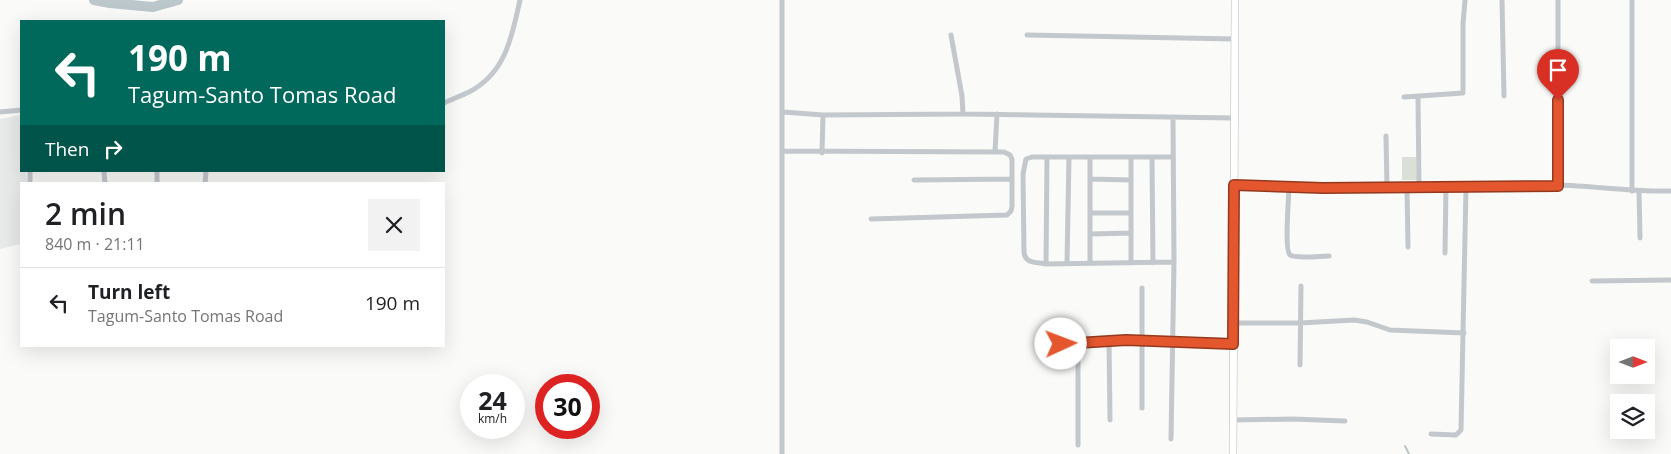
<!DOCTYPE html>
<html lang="en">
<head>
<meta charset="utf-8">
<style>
  :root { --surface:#fff; --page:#f2f2f2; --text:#202124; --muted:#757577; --line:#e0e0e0 }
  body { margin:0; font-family:"Open Sans",sans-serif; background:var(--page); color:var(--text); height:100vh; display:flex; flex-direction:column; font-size:19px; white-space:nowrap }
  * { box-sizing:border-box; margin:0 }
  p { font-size:16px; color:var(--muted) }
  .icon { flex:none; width:28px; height:28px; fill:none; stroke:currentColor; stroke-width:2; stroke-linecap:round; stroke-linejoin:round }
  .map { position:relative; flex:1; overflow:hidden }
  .side { position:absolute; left:20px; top:182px; width:425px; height:165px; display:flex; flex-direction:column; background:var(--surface); border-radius:0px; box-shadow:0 5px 20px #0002 }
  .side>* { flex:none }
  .top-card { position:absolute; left:20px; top:20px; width:425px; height:152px; border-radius:0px; box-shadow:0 5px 20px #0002; background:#00695c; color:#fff; overflow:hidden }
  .needle { width:32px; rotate:90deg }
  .fabs { position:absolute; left:1610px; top:339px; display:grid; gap:10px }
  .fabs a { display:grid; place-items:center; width:45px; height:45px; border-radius:0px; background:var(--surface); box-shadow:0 5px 20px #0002; font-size:25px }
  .speed { position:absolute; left:460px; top:374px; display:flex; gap:10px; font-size:25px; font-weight:700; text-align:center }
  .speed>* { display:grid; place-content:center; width:65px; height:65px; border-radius:50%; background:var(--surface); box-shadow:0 5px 20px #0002; line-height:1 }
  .speed small { font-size:12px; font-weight:400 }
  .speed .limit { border:8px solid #d22; background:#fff; color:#111 }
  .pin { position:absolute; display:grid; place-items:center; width:42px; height:42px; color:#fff; margin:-51px -21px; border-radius:50% 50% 50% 0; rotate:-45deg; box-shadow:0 0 5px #0007 }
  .pin .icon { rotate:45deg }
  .me { position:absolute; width:55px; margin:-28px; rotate:88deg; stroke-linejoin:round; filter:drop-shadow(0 0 4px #0008) }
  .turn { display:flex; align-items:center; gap:18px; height:105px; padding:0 25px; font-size:22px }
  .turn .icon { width:65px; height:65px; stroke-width:2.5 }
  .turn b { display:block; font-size:35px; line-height:42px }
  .then { display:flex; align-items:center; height:48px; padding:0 25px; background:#0003; gap:10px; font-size:19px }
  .round { display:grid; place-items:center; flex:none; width:52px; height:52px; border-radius:0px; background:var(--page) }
  .overview { display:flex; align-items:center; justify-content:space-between; height:85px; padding:0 25px }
  h1 { font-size:30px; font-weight:600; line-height:38px }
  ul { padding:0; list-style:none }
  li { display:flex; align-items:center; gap:15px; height:70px; padding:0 25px; border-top:1px solid var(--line) }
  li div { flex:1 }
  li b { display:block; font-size:19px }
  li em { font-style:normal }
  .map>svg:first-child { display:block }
</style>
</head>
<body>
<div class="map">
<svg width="1671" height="454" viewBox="0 0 1671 454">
  <rect width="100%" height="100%" fill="#fafaf8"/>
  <path fill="#e8e9e9" d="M21,115v56h5l1,13h-6v60l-21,5v-130z"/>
  <path fill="#dadfd7" d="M1402,157h14l1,23h-15z"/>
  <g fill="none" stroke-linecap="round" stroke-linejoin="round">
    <path stroke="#bbc7cb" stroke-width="2" d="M1405,446l4,8"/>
    <path stroke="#bbc7cb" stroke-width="10" d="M94,0l16,3 43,4 25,-7"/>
    <g stroke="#b3babf" stroke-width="8">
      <path id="secondary" d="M1233,454l2,-454"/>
    </g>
    <path stroke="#c3c8cc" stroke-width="5" d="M1502,0l2,96
      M1558,0v185
      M1632,0v191
      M951,35l11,61 1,18
      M1027,35l207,4
      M1404,97l59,-4v-69l2,-24
      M1418,97l1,89
      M444,103c8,-4 17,-7 25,-11 37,-19 43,-56 51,-92
      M0,112l21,-2
      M783,112l40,3 140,-1 271,4
      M1386,136l1,52
      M783,151l221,1 6,3 2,4v47l-1,5 -4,4 -136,4
      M995,152l2,-38
      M822,153l1,-38
      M1090,157v106
      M1173,157h-141l-6,2 -3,15 1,78c1,12 12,10 22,12l128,-2
      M1152,158l1,105
      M30,171v13
      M104,171l1,13
      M157,171v13
      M1090,179l41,1
      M914,180l98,-1
      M205,184l1,-13
      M1234,185c108,4 215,0 323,0 38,1 76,7 114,6
      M1289,187c0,10 -5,63 1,68 5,4 31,1 39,1
      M1407,187l1,60
      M1639,191l1,47
      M1090,213h41
      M1090,234l41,-1
      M1445,253l1,-66
      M1067,263l2,-106
      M1131,263v-105
      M1046,264l1,-107
      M1592,281l79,-1
      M1233,323h67l54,-3 13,2 23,8 74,3
      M1109,341l1,79
      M1040,344l86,-4 107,4
      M1078,344v101
      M1300,365l1,-79
      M1142,408v-120
      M1233,420l60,-1 52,2
      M1431,434l25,1 5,-5 5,-243
      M1171,439l3,-177 -1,-145
      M782,454v-454"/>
    <use href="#secondary" stroke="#fff" stroke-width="7"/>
  </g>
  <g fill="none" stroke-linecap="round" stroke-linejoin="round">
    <g stroke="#94391e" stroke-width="12">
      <path id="route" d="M1061,344l65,-4 107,4 1,-159 89,3 235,-2v-86"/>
    </g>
    <use href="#route" stroke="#e4572e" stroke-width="9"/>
  </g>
</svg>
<div class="fabs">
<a><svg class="needle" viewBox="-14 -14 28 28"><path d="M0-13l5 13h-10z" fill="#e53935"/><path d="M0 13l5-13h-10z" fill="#757577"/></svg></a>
<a><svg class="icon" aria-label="layers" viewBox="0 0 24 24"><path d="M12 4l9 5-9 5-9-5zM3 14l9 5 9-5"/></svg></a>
</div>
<div class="speed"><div>24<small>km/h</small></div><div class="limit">30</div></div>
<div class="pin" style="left:1558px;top:100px;background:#d93025"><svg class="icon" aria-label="arrive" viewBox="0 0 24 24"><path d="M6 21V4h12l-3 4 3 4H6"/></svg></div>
<svg class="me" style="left:1061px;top:344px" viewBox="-20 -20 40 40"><circle r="19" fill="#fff"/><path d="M0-13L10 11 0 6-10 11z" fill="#e4572e"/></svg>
<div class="top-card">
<div class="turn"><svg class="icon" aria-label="left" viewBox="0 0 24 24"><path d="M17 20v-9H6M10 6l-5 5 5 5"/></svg><div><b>190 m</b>Tagum-Santo Tomas Road</div></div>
<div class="then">Then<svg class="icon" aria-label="right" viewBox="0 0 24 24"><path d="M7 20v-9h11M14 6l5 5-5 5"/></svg></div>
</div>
<section class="side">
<div class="overview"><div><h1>2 min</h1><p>840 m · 21:11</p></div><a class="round"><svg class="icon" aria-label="close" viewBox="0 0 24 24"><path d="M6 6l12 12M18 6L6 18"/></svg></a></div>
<ul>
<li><svg class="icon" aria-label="left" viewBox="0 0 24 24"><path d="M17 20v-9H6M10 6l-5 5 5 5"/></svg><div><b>Turn left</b><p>Tagum-Santo Tomas Road</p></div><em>190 m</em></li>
</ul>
</section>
</div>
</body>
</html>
